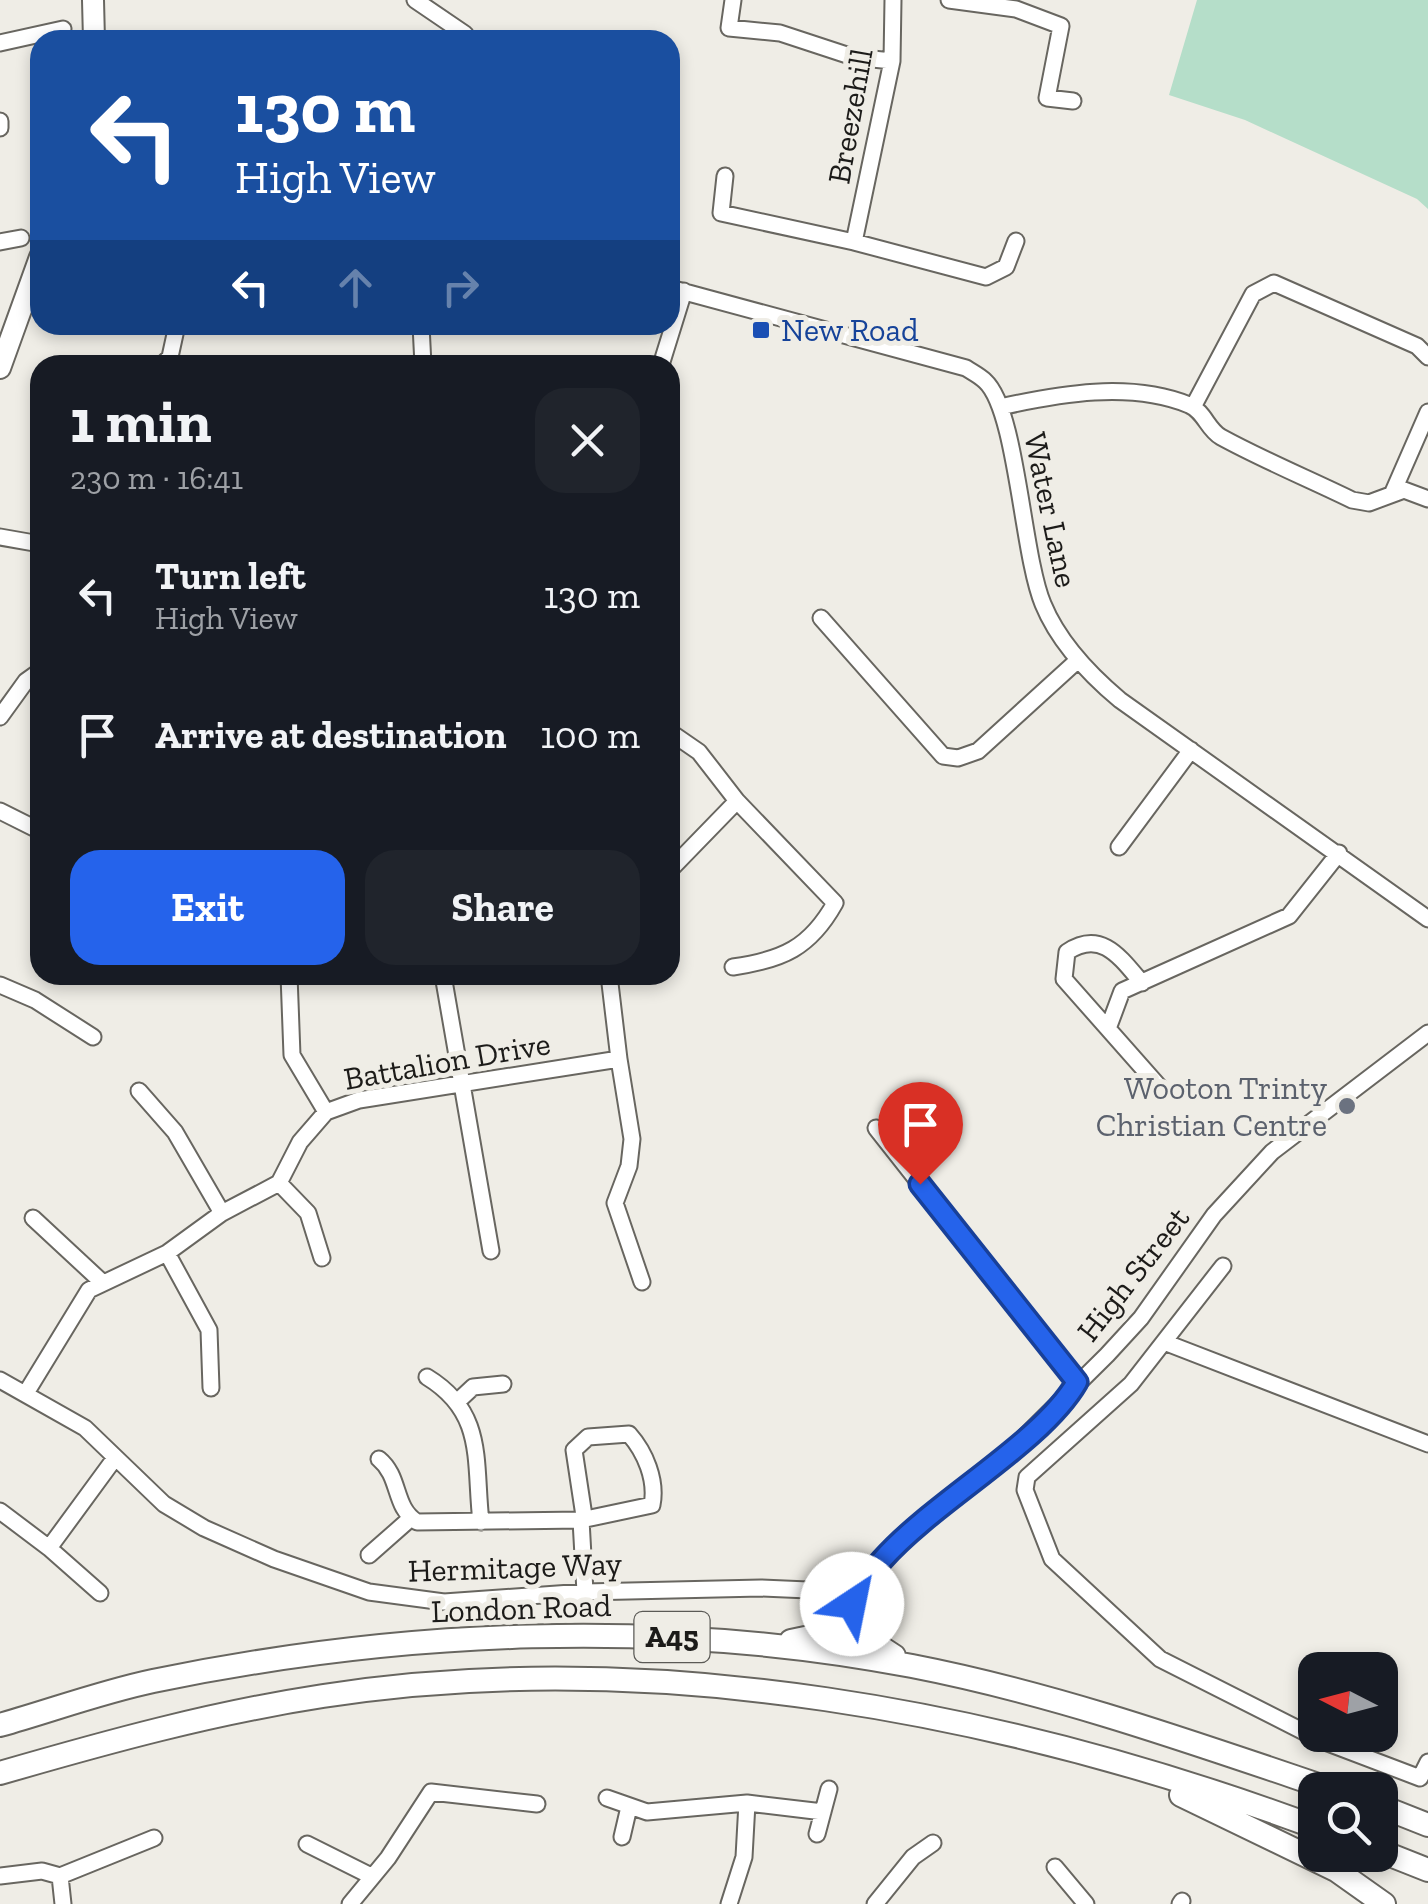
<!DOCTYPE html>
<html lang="en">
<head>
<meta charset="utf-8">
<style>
  :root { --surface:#171b24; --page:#20242c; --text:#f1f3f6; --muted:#9ea1a6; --accent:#2563eb }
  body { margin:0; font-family:"Zilla Slab",serif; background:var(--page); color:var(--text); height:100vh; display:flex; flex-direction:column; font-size:38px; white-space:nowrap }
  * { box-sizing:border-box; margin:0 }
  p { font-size:32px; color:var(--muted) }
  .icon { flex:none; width:55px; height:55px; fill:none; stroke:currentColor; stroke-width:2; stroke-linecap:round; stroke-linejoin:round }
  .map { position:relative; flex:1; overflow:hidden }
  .panel { position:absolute; left:30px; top:355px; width:650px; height:630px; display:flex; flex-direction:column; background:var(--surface); border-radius:30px; box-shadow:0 5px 15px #0003 }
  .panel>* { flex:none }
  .guide { position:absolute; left:30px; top:30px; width:650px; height:305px; border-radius:30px; box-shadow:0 5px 15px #0003; background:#1a4fa0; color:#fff; overflow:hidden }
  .needle { width:65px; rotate:276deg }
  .buttons { position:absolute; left:1298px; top:1652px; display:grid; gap:20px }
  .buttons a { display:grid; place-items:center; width:100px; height:100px; border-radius:20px; background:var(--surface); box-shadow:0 5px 15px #0003; font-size:50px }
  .pin { position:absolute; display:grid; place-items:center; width:85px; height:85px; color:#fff; margin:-102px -42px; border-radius:50% 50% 50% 0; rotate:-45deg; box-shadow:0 0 10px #0007 }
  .pin .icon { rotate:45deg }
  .me { position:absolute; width:110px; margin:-55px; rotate:34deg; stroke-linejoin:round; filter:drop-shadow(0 0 8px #0008) }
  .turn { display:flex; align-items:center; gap:35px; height:210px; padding:0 40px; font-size:45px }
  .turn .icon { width:130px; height:130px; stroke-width:2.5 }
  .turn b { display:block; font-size:70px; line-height:85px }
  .lanes { display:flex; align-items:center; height:95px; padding:0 40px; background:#0003; justify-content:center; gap:50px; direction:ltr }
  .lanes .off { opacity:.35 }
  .round { display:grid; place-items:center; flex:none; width:105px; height:105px; border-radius:30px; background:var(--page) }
  .overview { display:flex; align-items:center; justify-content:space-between; height:170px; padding:0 40px }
  h1 { font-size:60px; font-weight:700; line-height:75px }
  .button { display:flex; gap:20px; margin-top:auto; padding:20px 40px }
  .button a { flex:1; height:115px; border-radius:30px; background:var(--accent); color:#fff; font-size:40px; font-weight:700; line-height:115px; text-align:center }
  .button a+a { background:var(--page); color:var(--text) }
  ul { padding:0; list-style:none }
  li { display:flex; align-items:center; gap:30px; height:140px; padding:0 40px }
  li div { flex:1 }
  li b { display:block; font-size:38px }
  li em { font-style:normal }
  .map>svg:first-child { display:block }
</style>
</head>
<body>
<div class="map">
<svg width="1428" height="1904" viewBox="0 0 1428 1904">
  <rect width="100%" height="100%" fill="#efede6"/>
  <path fill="#b5dec9" d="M1197,0h231v209l-11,-10 -172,-79 -76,-25z"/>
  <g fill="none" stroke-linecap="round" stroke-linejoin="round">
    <g stroke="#686660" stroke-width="19">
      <path id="minor" d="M415,0l50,34
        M733,0l-4,28 51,5 73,24 39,4
        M893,0l-1,61 -38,181 132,35 20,-10 10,-26
        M949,0l67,9 45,17 -14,72 26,3
        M0,43l63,-14
        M0,121v7
        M725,176l-4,37 133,29
        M0,242l21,-4
        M670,288l296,80c6,4 14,8 19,13 32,29 37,173 58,223 16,39 46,70 77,96l308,219
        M421,325l2,40
        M162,365l8,-8 7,-32
        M661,365l23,-74
        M1000,407c59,-13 130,-26 189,-2 16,7 18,24 32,32 42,23 88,42 131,63l17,3 35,-13 24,9
        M1193,407l60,-113 21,-11 143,63 11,11
        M1393,492l35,-80
        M0,537l40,7
        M821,618l122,138 15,2 20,-7 100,-91
        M0,717l26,-36 14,-10
        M670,732l29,20 38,49 -67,69
        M0,811l40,20
        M1119,847l72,-97
        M733,967c49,-7 77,-19 102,-64l-98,-102
        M289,975l3,80 34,57
        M443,975l48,276
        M1142,983c-22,-26 -41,-54 -75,-31l-3,27 99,112
        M0,985l35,15 58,37
        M1109,1026l13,-35 167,-75 50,-63
        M619,1059l13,80 -3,27 -14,37 27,79
        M139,1091l36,41 47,81
        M876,1128l201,255
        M279,1183l29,30 14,45
        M33,1218l70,65
        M167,1253l42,77 2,58
        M1223,1266l-92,118 -104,93 -2,13 27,69 108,100 160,81 100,38 8,-16
        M1164,1342l264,102
        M427,1377c59,36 47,85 54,145
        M0,1380l85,48 79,76 40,24 70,31 95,33 75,10 141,-10 176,-4 70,3 22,7
        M26,1393l63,-103 78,-37 55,-40 57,-30 21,-41 26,-30 33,-12 260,-41 -10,-84
        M458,1401l15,-14 30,-3
        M379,1459c22,18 14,48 38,63l164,-2 71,-15c5,-25 -7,-53 -23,-71l-41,3 -14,13 10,66
        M0,1511l49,37
        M581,1520l4,72
        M369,1555l42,-37
        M100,1593l-51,-45 66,-90
        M852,1605l9,-20 44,-50 112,-91 90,-89 34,-37 73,-103 58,-63 156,-119
        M607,1798l40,14 100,-9 76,9
        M817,1834l12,-45
        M622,1837l7,-30
        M307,1844l64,32
        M1055,1867l31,37
        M0,1876l42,-5 18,5 3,28
        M60,1876l94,-38
        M350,1904l38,-46 43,-66 106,12
        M729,1904l15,-47 3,-54
        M875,1904l38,-47 20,-14
        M1180,1904l2,-3"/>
    </g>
    <g stroke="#686660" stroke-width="24">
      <path id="major" d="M93,0l1,40
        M0,368l40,-111"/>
    </g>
    <g stroke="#686660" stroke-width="26">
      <path id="highway" d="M852,1605l10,30 32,21
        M791,1641l38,-8 23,-28
        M0,1725c50,-14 101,-33 153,-44 248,-51 509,-63 759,-15 144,28 282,77 421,124
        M0,1773c107,-31 212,-60 323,-77 329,-51 682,16 992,131
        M1181,1795l155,75 48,34
        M1380,1806l48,19
        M1380,1851l48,19"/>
    </g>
    <use href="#minor" stroke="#fff" stroke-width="15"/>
    <use href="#major" stroke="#fff" stroke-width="20"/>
    <use href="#highway" stroke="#fff" stroke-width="22"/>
  </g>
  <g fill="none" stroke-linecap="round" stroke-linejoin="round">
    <g stroke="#184099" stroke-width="25">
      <path id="route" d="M852,1604c5,-17 18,-30 30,-44 52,-59 160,-117 195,-178l-157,-198"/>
    </g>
    <use href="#route" stroke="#2563eb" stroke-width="18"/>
  </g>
  <rect fill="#1a4fb4" stroke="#efede6" stroke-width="4" x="751" y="320" width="20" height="20" rx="5"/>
  <circle fill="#6b7280" stroke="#efede6" stroke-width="4" cx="1347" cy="1106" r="10"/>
  <g text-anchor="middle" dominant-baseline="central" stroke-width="10" stroke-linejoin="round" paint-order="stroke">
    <rect fill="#efede6" stroke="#5b5a56" stroke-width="2.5" x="634.5" y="1612" width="75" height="50" rx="8"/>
    <g font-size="30" font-weight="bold" fill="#1c1b19">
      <text x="672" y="1637">A45</text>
    </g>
    <g font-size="32" fill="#1c1b19" stroke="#efede6">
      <text transform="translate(850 116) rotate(-80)">Breezehill</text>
      <text transform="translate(1051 510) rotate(78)">Water Lane</text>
      <text transform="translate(447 1061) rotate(-10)">Battalion Drive</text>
      <text transform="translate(1133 1274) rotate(-52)">High Street</text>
      <text transform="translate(515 1567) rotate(-2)">Hermitage Way</text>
      <text transform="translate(521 1608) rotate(-2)">London Road</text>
    </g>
    <g font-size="32" fill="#164399" stroke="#efede6" text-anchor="start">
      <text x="781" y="330">New Road</text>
    </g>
    <g font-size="32" fill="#5b616d" stroke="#efede6" text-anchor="end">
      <text x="1327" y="1088">Wooton Trinty<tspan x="1327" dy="37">Christian Centre</tspan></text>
    </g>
  </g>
</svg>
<div class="buttons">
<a><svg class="needle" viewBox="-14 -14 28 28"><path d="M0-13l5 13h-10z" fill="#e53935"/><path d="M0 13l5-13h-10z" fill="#9ea1a6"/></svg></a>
<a><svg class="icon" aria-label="search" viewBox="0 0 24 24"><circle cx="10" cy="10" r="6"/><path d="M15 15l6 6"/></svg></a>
</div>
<div class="pin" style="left:920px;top:1184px;background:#d93025"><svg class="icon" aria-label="arrive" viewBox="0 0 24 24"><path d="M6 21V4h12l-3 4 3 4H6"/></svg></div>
<svg class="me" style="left:852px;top:1604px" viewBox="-20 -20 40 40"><circle r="19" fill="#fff"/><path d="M0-13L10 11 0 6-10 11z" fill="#2563eb"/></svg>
<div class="guide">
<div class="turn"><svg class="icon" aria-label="left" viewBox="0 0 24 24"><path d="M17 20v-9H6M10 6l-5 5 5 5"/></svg><div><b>130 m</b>High View</div></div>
<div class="lanes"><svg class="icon" aria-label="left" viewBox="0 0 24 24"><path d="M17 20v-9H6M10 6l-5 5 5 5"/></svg><svg class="icon off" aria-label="ahead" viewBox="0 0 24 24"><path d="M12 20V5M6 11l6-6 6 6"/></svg><svg class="icon off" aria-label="right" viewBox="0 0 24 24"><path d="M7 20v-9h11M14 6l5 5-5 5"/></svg></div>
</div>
<section class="panel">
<div class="overview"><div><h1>1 min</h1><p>230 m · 16:41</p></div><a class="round"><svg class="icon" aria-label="close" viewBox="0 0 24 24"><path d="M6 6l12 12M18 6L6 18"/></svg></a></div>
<ul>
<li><svg class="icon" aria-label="left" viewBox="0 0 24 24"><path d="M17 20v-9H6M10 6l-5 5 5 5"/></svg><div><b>Turn left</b><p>High View</p></div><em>130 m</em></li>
<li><svg class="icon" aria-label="arrive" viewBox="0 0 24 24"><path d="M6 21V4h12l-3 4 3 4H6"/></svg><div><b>Arrive at destination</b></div><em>100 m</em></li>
</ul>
<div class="button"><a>Exit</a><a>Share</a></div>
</section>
</div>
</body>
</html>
